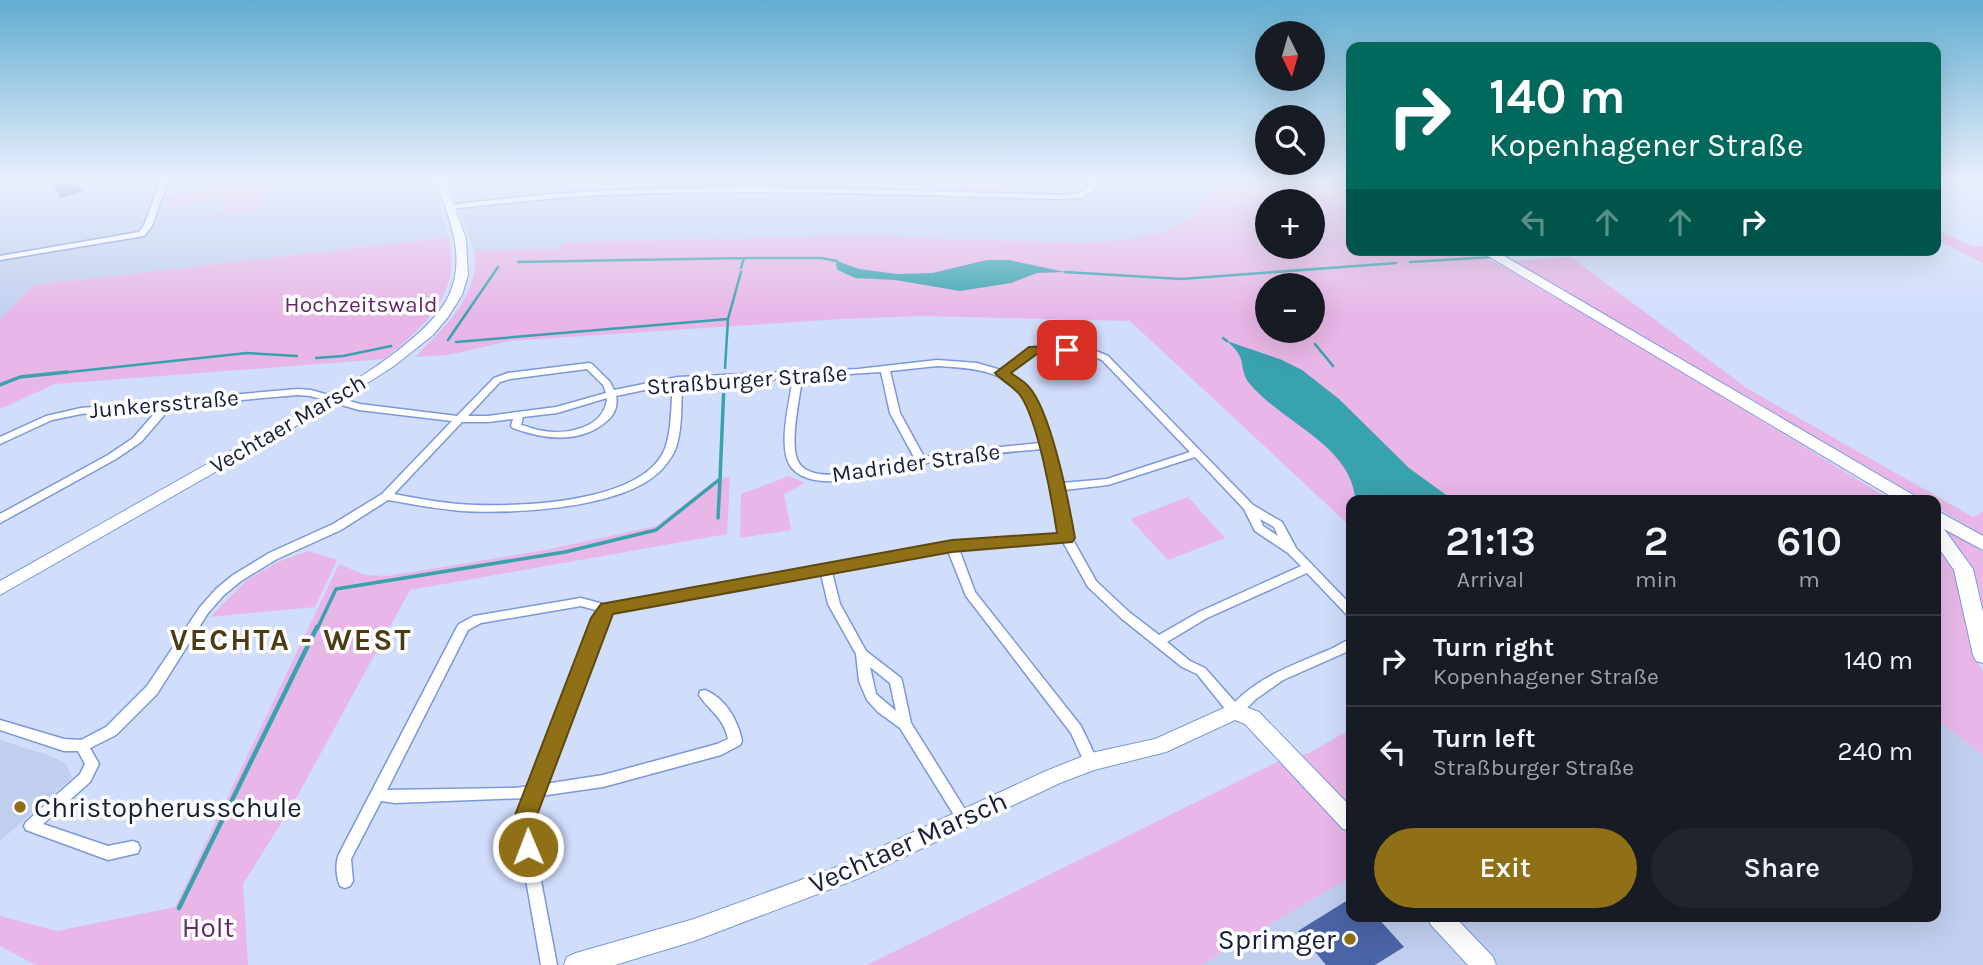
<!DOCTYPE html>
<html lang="en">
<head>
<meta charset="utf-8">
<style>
  :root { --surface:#171b24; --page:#20242c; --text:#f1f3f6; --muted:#9ea1a6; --line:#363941; --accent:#907016 }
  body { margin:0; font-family:Karla,sans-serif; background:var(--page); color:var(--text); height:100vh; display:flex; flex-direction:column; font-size:26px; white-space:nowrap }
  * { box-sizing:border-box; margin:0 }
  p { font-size:23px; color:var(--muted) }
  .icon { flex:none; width:38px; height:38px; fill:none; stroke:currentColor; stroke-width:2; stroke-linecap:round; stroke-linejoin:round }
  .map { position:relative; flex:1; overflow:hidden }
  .panel { position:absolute; left:1346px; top:495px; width:595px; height:427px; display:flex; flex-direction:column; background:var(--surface); border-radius:14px; box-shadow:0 7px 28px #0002 }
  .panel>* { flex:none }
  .hud { position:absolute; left:1346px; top:42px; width:595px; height:214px; border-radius:14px; box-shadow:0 7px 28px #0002; background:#00695c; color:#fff; overflow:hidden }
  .needle { width:46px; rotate:175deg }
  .tools { position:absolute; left:1255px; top:21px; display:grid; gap:14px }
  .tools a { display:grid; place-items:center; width:70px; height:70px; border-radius:50%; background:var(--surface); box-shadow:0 7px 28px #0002; font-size:35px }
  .pin { position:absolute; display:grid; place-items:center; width:60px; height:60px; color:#fff; margin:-30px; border-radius:14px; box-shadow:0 4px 10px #0006 }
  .me { position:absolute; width:77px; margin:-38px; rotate:359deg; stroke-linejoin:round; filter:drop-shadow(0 0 5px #0008) }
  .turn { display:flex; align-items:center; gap:24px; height:147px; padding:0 28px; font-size:32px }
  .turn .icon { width:91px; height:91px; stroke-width:2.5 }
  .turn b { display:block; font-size:49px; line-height:60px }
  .lanes { display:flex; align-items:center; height:66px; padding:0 28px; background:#0003; justify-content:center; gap:35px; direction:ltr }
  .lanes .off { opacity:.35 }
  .eta { display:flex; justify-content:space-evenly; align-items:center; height:119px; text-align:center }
  .eta b { font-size:42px; font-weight:600; line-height:49px }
  .action { display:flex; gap:14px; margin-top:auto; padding:14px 28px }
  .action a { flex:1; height:80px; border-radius:42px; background:var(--accent); color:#fff; font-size:28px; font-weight:600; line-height:80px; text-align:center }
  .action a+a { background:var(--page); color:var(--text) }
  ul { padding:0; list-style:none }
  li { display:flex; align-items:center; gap:21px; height:91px; padding:0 28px; border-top:2px solid var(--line) }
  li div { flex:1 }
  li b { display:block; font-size:26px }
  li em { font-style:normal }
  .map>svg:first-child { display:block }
</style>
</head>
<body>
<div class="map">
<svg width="1983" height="965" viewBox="0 0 1983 965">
  <rect width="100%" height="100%" fill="#d0ddfb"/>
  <path fill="#c1cfef" d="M0,180h430l19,57 -416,48 -33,35z
    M447,180h764l1,9 -18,27 -27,15 -33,7 -44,5 -226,-7 -300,6 -4,7 -86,1z
    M1936,719l47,36v210h-782l150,-88v40h585z
    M0,740l51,16 15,8 6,14 -72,63z"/>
  <path fill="#e8b6e7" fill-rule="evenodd" d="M246,180h20l-5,29 -76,12 38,-8 4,-15 -62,9 3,-11 77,-12z
    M958,180h54l-1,13 -55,-1z
    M1211,180h140v70h115l36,16 169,99 220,135h-540v27l-221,-206 -208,-5 -82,3 -330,22 -62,14 -33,2c28,-28 67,-63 59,-107l86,-1 4,-7 300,-6 227,7 43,-5 33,-7 27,-15 18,-27zM1267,201h45v46h-45zM1267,285h45v46h-45z
    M1936,229l38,18 9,-1v17l-47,-24z
    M449,237c2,13 4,30 0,43 -8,32 -40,60 -65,79l-329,25 -55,25v-89l33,-35z
    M1571,257l177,132 225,128 10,-5v23l-47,-28v-7h-12l-410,-239z
    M789,476l16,7 -21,11 7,36 -51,8 1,-44z
    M730,477l-3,57 -317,56 -117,214 -50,80 5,81h-212l-36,-19v-30l57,15 118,-24 164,-343 26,11 22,1 159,-26 110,-24 61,-47z
    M1188,497l37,41 -57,22 -38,-41z
    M1936,521l47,31v57c-4,-36 -21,-61 -47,-85z
    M1936,538l20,31 6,18 7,56 14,29v83l-47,-36z
    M308,551l29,9 -22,47 -105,10 37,-37 31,-18z
    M1351,729v148l-150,88h-334l410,-203 32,-9z"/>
  <path fill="#39a2af" d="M987,260h22l56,12 -28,1 -26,10 -51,8 -65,-11 -40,-2 -17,-8 -2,-5 1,-4 22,8 38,5 35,-1z
    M1227,341l55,19 20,10 37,29 70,69 44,32h-66l-32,-4c-7,-52 -75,-75 -106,-113 -8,-10 -5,-21 -11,-30 -3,-5 -8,-9 -11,-12z"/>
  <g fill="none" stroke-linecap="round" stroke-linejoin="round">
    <path stroke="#39a2af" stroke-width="2.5" d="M1499,256l55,-6
      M518,262l226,-4h77l16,3
      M1410,262l82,-5
      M741,268l3,-10
      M1065,272l116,7 215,-16
      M1270,282l2,3
      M1223,338l4,3
      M448,340l50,-73
      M456,342l272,-23
      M1315,344l18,22
      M316,358l27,-2 48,-10
      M725,368l3,-49 13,-47
      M51,374l196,-21 50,3"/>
    <path stroke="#39a2af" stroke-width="3.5" d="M0,385l20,-8 47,-5
      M718,518l2,-39
      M317,629l19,-40 229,-37 91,-22 64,-51 4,-95"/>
    <path stroke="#39a2af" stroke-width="4.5" d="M179,908l138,-281"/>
  </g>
  <path fill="#4b64a6" d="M49,180h25l9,12 -22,6z
    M1351,898v19h26l27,30 -29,18h-49l-28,-34z"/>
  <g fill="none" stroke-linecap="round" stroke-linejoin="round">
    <g stroke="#7b97dd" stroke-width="3">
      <path id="street" d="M161,180h7l-16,46 -8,10 -144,24v-4l139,-24 5,-7z
        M1090,180h6l-1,9 -14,9 -21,1c-152,-4 -305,-11 -457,-4 -51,3 -102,8 -153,14l-4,-2 4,-2c51,-6 102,-12 153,-14 152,-7 305,0 457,4l17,-1 12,-7z
        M1034,347l55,1 19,8 145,149 29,17 14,26 55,57v11l-4,-1 -40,-42 -100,45 -40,24 23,19 15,7 30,34c26,-26 58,-37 91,-51 9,-3 16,-9 25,-12v11l-68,30 -27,19 -16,16 -5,1 -5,-1 -33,-41 -15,-7 -61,-49 -33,-31 -25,-45 -104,7 16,43 106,134 17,36 -2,4 -5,2 -5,-2 -15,-33 -105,-137 -18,-45 -116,21 8,32 26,47 35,27 1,3 9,42 60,96 -2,4 -5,2 -5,-2 -59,-95 -22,-16 -11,-12 -8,-19 -3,-27 -28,-50 -7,-30 -210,39 -4,6 -62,165 58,-9 114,-31 11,-5c-5,-23 -18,-27 -29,-44l1,-4 5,-1c20,8 33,30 37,51l-2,4 -19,10 -118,32 -63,9 -10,27 27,142h-16l-25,-142 9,-25 -130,5 -14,-2 -30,58 2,22 -3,5 -5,2 -5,-2c-4,-9 -5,-23 -1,-32l118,-227 2,-3 15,-8 107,-18 26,7 345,-63 108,-7 -7,-48 -12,-38c-33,3 -67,6 -101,11 -34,6 -124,40 -149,7 -14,-18 -1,-68 2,-89l-111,5c-1,20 1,56 -10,73 -4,6 -9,13 -14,17 -39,36 -145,41 -196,38 -25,-2 -50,-7 -74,-11l-47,30 -64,29 -36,22 -17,14 -16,18 -51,81 -41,41 -26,13 9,16 -9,18 -47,42 65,22 25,-5 5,2 2,5 -2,5 -30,7 -82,-30 -2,-4 2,-4 54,-48 5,-10 -7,-13h-14l-64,-21v-10l64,19 17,1 25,-13 41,-41 53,-79 16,-18 17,-14 36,-22 64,-29 49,-30 70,-73 -93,-11 -49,-14 -12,-1 -126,11 -31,36 -25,17 -116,64v-9l108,-59 25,-17 27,-31 -79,7 -29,6 -52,24v-7l46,-21 35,-8 217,-19 13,1 49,14 97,12 37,-38 14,-5 81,-10 3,1 18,18 4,8 64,-13 180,-8 79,-9 40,3 24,7zM1036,353l52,1 14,6 88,92 -83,27 -45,4 -11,-35 1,-2 -2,-2 -12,-39 -12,-17 -18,-15zM937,366c34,2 75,3 91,40 6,12 8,25 12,37l-70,7 -46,7 -24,-44 -10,-42zM587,369l16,16 3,8 -50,14 -68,9h-20l32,-34 10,-3zM881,372l9,41 25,46c-23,5 -106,33 -118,0 -7,-19 3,-61 5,-82zM673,384c-2,19 -1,52 -10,69 -27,52 -153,55 -205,51 -22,-2 -43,-6 -64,-10l68,-72h26l25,-3 -2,7 2,2c30,11 68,17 95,-8 7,-6 10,-15 8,-24zM607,398c-2,31 -43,38 -69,32 -6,-1 -11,-4 -17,-5l2,-8 34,-4zM1195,457l49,52 11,22 33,22 13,13 -102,46 -40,23 -30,-23 -33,-31 -24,-43 -8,-48 44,-5zM1260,519l14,8 4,9 -15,-10zM581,606l18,5 -4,7 -65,168 -15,2 -128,2 81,-160 13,-7zM870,667l20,16 6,28 -20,-17z"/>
    </g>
    <g stroke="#7b97dd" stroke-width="2">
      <path id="secondary" d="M435,180h10l21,59 2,36 -6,20 -14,22 -15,18 -39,31 -58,37 -336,192v-14c70,-39 139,-79 209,-118 59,-33 216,-109 241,-170 16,-38 -1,-76 -15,-113z
        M1235,703l24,9 92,95v24l-8,-2 -98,-105 -10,-4 -69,32 -72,18 -34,13 -203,96 -163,62 -79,24h-51l3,-8 9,-4 118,-34 148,-54 204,-94 45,-18 64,-14z
        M1427,917h28l38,40 3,8h-28l-37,-40z"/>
    </g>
    <g stroke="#7b97dd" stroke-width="2">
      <path id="primary" d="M1478,250h16l421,246 3,4h-21z
        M1936,510l47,26v14l-39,-21 29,40 10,43v51l-7,-2 -3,-6 -19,-85 -18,-26v-19l2,1 -2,-2z"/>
    </g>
    <use href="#street" fill="#fff" fill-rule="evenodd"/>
    <use href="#secondary" fill="#fff" fill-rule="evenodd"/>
    <use href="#primary" fill="#fff" fill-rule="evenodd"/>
  </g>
  <linearGradient id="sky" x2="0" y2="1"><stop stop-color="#62add1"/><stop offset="0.57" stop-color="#eaf0fd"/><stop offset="1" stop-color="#eaf0fd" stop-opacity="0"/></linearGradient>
  <rect width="1983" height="316" fill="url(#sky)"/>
  <path fill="#907016" stroke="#5e490e" stroke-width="2" d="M1067,346l7,4 -2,3 -35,1 -26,19c5,4 13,8 17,13 23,24 41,117 47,152l-3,4 -120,10 -339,62 -79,209 5,24 -3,7 -8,3 -8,-3 -8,-31 79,-205 10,-14 351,-64 105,-7c-5,-33 -19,-113 -37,-138 -7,-9 -18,-14 -25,-22l34,-26z"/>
  <g fill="#907016" stroke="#fefefe" stroke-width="2.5">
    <circle cx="20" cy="807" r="7"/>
    <circle cx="1350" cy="939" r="7"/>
  </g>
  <g text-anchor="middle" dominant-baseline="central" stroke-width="7" stroke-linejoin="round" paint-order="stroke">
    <g font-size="23" fill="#682869" stroke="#fefefe">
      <text x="361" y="304">Hochzeitswald</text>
    </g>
    <g font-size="23" fill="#17213d" stroke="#fefefe">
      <text transform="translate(747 380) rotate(-4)">Straßburger Straße</text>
      <text transform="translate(164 404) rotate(-5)">Junkersstraße</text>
      <text transform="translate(288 424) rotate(-30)">Vechtaer Marsch</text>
      <text transform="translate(916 463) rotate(-8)">Madrider Straße</text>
    </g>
    <g font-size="28" fill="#17213d" stroke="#fefefe" text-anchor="start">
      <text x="34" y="807">Christopherusschule</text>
      <text x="1336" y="939" text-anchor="end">Sprimger</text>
    </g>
    <g font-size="28" fill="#17213d" stroke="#fefefe">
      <text transform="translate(908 842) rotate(-24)">Vechtaer Marsch</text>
    </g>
    <g font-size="28" fill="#682869" stroke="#fefefe">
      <text x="208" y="927">Holt</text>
    </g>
    <g font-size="30" font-weight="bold" letter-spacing="2" fill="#4c3c14" stroke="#fefefe">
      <text x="291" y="640">VECHTA - WEST</text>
    </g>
  </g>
</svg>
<div class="tools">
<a><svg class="needle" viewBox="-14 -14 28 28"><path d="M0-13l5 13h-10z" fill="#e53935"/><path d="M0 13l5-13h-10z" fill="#9ea1a6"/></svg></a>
<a><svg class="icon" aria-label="search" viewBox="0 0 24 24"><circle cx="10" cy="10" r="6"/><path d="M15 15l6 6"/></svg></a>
<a>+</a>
<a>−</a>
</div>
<div class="pin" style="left:1067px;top:350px;background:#d93025"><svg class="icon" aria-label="arrive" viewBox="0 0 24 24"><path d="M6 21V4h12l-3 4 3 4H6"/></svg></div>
<svg class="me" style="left:528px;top:847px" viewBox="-20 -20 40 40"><circle r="17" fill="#907016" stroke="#fff" stroke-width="3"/><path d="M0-11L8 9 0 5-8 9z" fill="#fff"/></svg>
<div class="hud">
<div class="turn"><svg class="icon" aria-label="right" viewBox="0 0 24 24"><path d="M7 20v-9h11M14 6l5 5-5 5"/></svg><div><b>140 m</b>Kopenhagener Straße</div></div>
<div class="lanes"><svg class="icon off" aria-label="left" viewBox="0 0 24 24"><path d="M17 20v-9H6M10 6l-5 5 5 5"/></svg><svg class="icon off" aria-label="ahead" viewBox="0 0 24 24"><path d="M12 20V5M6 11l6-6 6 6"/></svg><svg class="icon off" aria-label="ahead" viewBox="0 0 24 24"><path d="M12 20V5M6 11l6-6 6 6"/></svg><svg class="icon" aria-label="right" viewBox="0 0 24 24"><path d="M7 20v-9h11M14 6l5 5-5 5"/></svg></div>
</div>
<section class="panel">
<div class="eta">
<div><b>21:13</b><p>Arrival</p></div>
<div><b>2</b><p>min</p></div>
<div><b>610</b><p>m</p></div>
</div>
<ul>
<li><svg class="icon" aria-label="right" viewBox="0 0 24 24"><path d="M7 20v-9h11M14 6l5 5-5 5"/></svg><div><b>Turn right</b><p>Kopenhagener Straße</p></div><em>140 m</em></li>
<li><svg class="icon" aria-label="left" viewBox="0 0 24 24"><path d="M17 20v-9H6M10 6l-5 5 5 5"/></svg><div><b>Turn left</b><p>Straßburger Straße</p></div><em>240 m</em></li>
</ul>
<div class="action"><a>Exit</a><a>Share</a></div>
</section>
</div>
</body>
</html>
